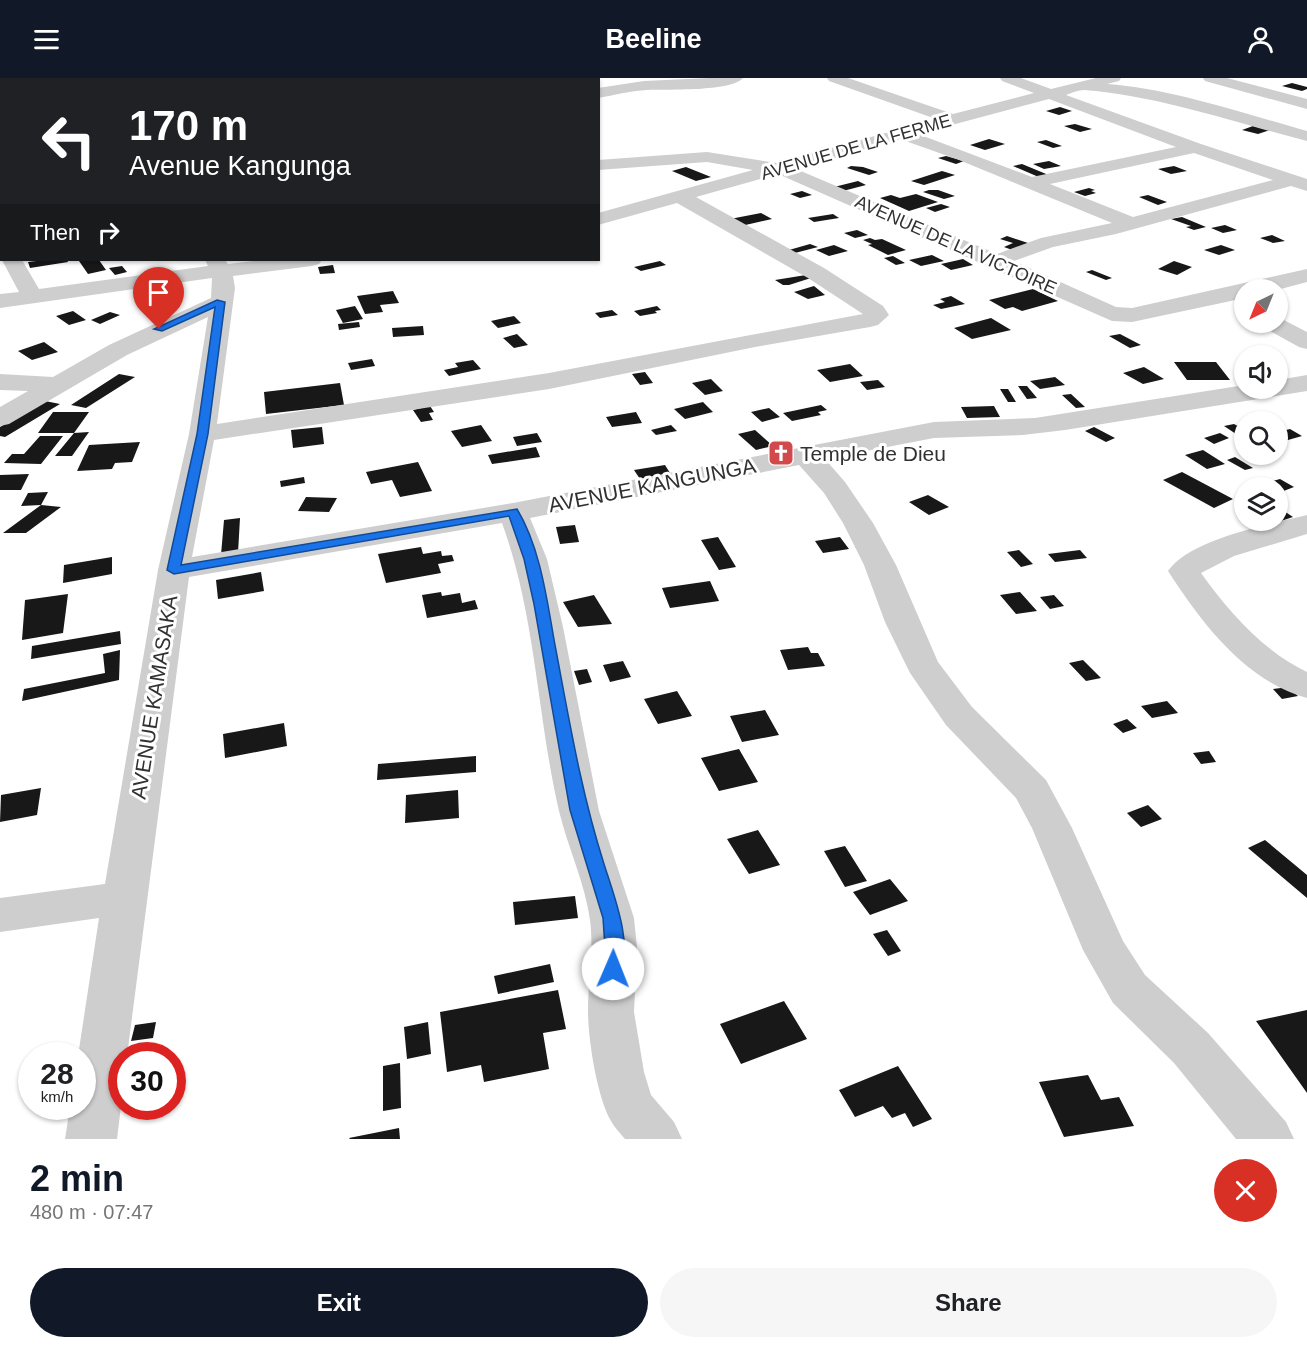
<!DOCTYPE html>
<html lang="en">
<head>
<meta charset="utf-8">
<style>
  :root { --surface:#fff; --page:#f6f6f6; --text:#202124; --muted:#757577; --accent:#111827 }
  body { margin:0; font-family:Arial,sans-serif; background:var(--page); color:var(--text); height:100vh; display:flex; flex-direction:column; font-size:22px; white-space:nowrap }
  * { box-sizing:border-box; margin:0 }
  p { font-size:20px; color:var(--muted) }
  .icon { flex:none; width:33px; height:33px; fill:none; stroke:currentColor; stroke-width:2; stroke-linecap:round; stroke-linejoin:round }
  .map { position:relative; height:1061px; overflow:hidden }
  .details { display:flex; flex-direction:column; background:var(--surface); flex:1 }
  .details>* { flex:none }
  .guide { position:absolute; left:0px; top:0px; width:600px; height:183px; box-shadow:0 2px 4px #0004; background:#202124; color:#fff; overflow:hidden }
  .needle { width:39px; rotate:223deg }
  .fabs { position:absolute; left:1234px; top:201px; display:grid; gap:12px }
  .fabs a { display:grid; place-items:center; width:54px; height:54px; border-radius:50%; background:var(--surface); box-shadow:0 2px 4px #0004; font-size:30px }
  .speed { position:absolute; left:18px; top:964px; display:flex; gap:12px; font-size:30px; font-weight:700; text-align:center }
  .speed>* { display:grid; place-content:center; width:78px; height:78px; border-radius:50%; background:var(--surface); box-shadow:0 2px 4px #0004; line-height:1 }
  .speed small { font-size:15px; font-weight:400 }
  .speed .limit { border:9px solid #d22; background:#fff; color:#111 }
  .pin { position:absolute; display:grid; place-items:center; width:51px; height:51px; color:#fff; margin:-62px -26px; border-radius:50% 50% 50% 0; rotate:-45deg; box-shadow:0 0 6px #0007 }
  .pin .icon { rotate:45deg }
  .me { position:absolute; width:66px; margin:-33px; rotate:1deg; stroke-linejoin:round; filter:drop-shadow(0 0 4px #0008) }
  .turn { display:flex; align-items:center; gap:21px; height:126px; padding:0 30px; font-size:27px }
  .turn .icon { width:78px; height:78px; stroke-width:2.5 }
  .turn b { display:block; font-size:42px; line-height:51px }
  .then { display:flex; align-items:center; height:57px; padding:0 30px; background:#0003; gap:12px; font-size:22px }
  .round { display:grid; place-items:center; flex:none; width:63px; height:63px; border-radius:32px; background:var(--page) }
  .overview { display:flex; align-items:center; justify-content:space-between; height:102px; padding:0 30px }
  h1 { font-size:36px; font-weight:700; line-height:45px; color:var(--accent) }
  .action { display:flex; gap:12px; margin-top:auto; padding:12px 30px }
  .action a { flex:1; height:69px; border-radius:36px; background:var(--accent); color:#fff; font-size:24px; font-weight:700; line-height:69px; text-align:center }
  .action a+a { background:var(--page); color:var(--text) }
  header { display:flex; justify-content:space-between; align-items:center; height:78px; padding:0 30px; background:var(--accent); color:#fff; font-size:27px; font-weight:700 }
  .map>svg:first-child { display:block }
</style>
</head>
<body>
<header><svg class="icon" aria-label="menu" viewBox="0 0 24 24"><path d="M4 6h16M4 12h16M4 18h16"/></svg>Beeline<svg class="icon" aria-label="person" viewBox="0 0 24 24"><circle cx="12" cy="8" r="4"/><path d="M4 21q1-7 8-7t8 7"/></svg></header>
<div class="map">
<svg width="1307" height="1061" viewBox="0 0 1307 1061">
  <rect width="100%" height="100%" fill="#fff"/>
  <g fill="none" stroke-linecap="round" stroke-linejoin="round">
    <path fill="#d0deea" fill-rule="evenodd" d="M375,0h26l-27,2z"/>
  </g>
  <path fill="#181818" d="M1292,5l15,4v2l-5,2 -20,-5z
    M1060,29l12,4 -13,4 -13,-4z
    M1075,46l17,5 -12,3 -16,-6z
    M1253,48l17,4 -12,4 -16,-4z
    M989,61l16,5 -20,6 -15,-5z
    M1046,62l16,6 -9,2 -16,-6z
    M946,78l18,5 -8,3 -18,-6z
    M1049,83l12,5 -17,3 -11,-5z
    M1022,86l29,12 -10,2 -28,-12z
    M851,88l12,1 15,5 -9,3 -22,-7z
    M1174,88l13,5 -16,3 -13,-5z
    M686,89l25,10 -15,4 -24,-10z
    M942,93l13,4 -31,10 -13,-4z
    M858,103l8,4 -23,6 -9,-4z
    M1089,110l6,2 -4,1 5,2 -11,3 -11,-4z
    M929,112h9l17,6 -11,3 -21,-7z
    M802,113l10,4 -12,3 -10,-4z
    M916,116l22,8 -29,9 -29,-13 11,-3 9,3z
    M1148,117l19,7 -9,3 -19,-8z
    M941,126l9,3 -15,5 -9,-4z
    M761,135l11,6 -31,7 -11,-7z
    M833,136l6,4 -25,4 -6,-4z
    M1182,139l24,10 -12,3 -8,-3 5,-1 -20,-7z
    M1225,147l12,5 -14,3 -12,-5z
    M857,152l11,5 -13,3 -11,-5z
    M1272,157l13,6 -12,2 -13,-5z
    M1007,158l24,8 -16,7 -11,-4 9,-4 -13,-4z
    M870,160l5,2 7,-1 24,11 -18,5 -20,-10 4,-1 -9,-4z
    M810,166l8,3 -23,6 -6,-3z
    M834,167l14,6 -19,5 -13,-6z
    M1221,167l14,5 -16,5 -15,-5z
    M932,177l12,6 -23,5 -12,-6z
    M893,178l12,7 -9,2 -12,-7z
    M963,181l10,6 -22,5 -10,-6z
    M45,182h22l1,2 -38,6 -2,-6z
    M87,182h12l7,10 -18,4 -9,-13z
    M660,183l6,4 -25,6 -7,-4z
    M1174,183l18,6 -15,8 -19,-6z
    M333,187l2,8 -15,1 -2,-7z
    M122,188l5,6 -12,3 -6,-7z
    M1092,192l20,8 -6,2 -20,-8z
    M806,197l5,3 -22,7h-6l-8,-5z
    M814,208l11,9 -17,4 -14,-7z
    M1033,211l25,12 -36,10 -9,-4 -8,2 -16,-9z
    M393,213l6,12 -19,2 3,7 -18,2 -8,-18z
    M951,218l14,8 -24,5 -8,-4 12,-3 -5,-3z
    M355,228l8,13 -20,4 -7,-13z
    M657,228l4,4 -6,1 2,2 -17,3 -6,-5z
    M612,232l6,5 -18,3 -5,-5z
    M73,233l13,9 -17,5 -13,-9z
    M110,234l10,3 -20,9 -9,-4z
    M514,238l7,7 -23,5 -7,-7z
    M991,240l20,12 -39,9 -18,-11z
    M359,244l1,5 -21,3 -1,-6z
    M423,248l1,9 -31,2 -1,-9z
    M517,256l11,11 -14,3 -11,-10z
    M1120,256l21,11 -11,3 -21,-12z
    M44,264l14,10 -26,8 -14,-9z
    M372,281l3,7 -24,4 -3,-7z
    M473,282l8,9 -32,7 -5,-6 14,-3 -3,-4z
    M1174,284h42l14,18h-43z
    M850,286l13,12 -33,6 -13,-12z
    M1144,289l20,12 -21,5 -20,-11z
    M645,294l8,11 -13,2 -8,-11z
    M119,296l16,3 -49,31 -15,-3z
    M1055,299l10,8 -25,4 -10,-8z
    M711,301l12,12 -18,4 -13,-12z
    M878,302l7,7 -18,3 -7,-8z
    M340,305l4,22 -78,9 -2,-22z
    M1018,308h9l10,12 -10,1z
    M1000,311h8l8,13h-8z
    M1071,316l14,13 -9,1 -14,-13z
    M45,323l15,3 -55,33 -5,-1v-9z
    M703,324l10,10 -28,7 -11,-10z
    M821,327l6,5 -9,2 3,3 -29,6 -9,-8z
    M430,328l4,6 -5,1 4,7 -12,2 -8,-12z
    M994,328l6,11 -33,1 -6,-11z
    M769,330l11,9 -18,5 -11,-10z
    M53,334h36l-15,21 15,-1 -17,24h-17l19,-23h-36z
    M636,334l6,11 -30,4 -6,-10z
    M1234,346l11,6v1l-9,3 -12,-8z
    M481,347l11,16 -30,6 -11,-16z
    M671,347l6,6 -21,4 -5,-5z
    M322,349l2,17 -31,4 -2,-18z
    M1094,349l21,11 -9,4 -21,-11z
    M1290,351l12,7 -21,6 -3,-2v-8z
    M755,352l18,16 -17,4 -18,-16z
    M537,355l5,9 -25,4 -4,-9z
    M1220,355l9,5 -15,6 -10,-6z
    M40,358h23l-22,28 -37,-1 8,-9h12z
    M140,364l-8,20 -17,1 -3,6 -35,2 12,-26z
    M536,369l4,10 -48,7 -4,-9z
    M1203,372l22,14 -18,5 -22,-14z
    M1235,379l18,11 -8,2 -18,-10z
    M418,384l14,29 -32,6 -8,-17 -21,4 -5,-12z
    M665,387l5,8 -30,6 -6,-9z
    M1182,394l51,27 -19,9 -51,-28z
    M29,396l-8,16h-21v-15z
    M304,399l1,6 -24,4 -1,-6z
    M1280,401l14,8 -13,5 -3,-4 -12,-5z
    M48,414l-7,13 20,2 -35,26h-23l38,-28 -20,1 7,-13z
    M928,417l21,12 -20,8 -20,-13z
    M306,419l31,1 -8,14 -31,-1z
    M1278,429l15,10 -15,5z
    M240,440l-2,35 -17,2 3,-35z
    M575,447l4,17 -19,2 -4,-17z
    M718,459l18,30 -17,3 -18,-30z
    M840,459l9,12 -26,4 -8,-12z
    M421,469l2,7 18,-3 1,5 10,-1 2,6 -16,3 3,9 -55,10 -8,-29z
    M1019,472l14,14 -12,3 -14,-15z
    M1080,472l7,8 -32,4 -7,-8z
    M112,479v17l-49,9 1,-18z
    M261,494l3,19 -46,8 -2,-19z
    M710,503l9,20 -49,7 -8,-20z
    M441,514l1,4 18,-3 2,10 13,-3 3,9 -51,9 -5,-23z
    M1020,514l17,19 -21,3 -16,-19z
    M68,516l-5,39 -41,7 3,-40z
    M594,517l18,29 -34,3 -15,-25z
    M1054,517l10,11 -14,3 -10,-12z
    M120,553l1,13 -90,15 1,-13z
    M808,569l3,6h7l7,13 -37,4 -8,-20z
    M120,572l-1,30 -97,21 2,-12 81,-16 -2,-19z
    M1083,582l18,18 -15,3 -17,-18z
    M623,583l8,16 -21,5 -7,-17z
    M587,591l5,13 -13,3 -5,-14z
    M1289,609l9,9 -16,3 -9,-10z
    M677,613l15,25 -34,8 -14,-25z
    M1167,623l11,12 -26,5 -11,-12z
    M765,632l14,25 -37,7 -12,-26z
    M1127,641l10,9 -14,5 -10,-9z
    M284,645l3,23 -62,12 -2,-24z
    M739,671l19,33 -39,9 -18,-33z
    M1209,673l7,11 -15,2 -8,-11z
    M476,678v16l-99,8 1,-16z
    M41,710l-4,27 -37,7 1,-27z
    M458,712l1,28 -54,5 1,-28z
    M1148,727l14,14 -21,8 -14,-14z
    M758,752l22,35 -31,9 -22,-35z
    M1265,762l42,35v23l-59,-50z
    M845,768l22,35 -22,6 -21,-36z
    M890,801l18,22 -38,14 -17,-23z
    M575,818l3,22 -63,7 -2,-23z
    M887,852l14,21 -13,5 -15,-22z
    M550,886l4,18 -56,12 -4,-18z
    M558,912l8,39 -23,4 6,36 -65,13 -3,-17 -34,7 -7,-60z
    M784,923l23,38 -66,25 -21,-40z
    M1307,932v83l-51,-72z
    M156,944l-3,16 -22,3 4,-16z
    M428,944l3,32 -24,5 -3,-32z
    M400,985l1,45 -18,3v-45z
    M898,988l34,53 -19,8 -8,-14 -13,5 -9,-12 -28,11 -16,-27z
    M1088,997l13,25 18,-3 15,29 -70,11 -25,-55z
    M399,1050l1,11h-50l-1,-1z"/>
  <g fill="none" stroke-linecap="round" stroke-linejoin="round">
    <path fill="#cecece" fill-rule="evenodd" d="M114,0h14l1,2h-15z
      M710,0h33c-12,14 -77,11 -97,12 -16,1 -32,5 -48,8v-10l46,-7z
      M827,0h21l105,36 81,-21 -32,-12 -2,-3h21l30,11 45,-11h25l-2,3 -12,3c62,4 139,30 200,47v10c-75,-19 -147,-45 -223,-51 -5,0 -13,3 -18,5l135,49 106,35v12l-16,-5 -175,48 -63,13 -39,14 102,46 16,1 175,-39v13l-30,8h-32v8l-113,24 -20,-1 -334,-147 -82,23 128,71 59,38 6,9 -11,10 -8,2 -115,20 -206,42 -335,51 -22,117 321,-54 421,-81 101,-4 210,-33v3h33v-8l29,-5v16l-242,39 -42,5 -89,3 -109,21 20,23 28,41 23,42 42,97 34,45 74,73 26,48 51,113 22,34 63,58 78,89 8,17h-58l-62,-76 -61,-60 -30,-53 -51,-122 -16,-30 -70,-73 -36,-52 -25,-51 -21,-57 -21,-42 -19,-30 -25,-28 -269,53 17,41 16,68 36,184 35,107 3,30 -3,64 10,60 7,23 23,27 8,17h-57c-5,-6 -11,-12 -14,-18 -14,-24 -23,-82 -23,-110 0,-31 6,-60 2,-91 -5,-37 -22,-72 -31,-109 -22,-95 -23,-195 -57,-288l-313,54 -62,479h-5v42l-5,41h-52l5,-32h12v-51h-4l21,-138 -99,14v-34l105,-14 53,-314 31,-136 19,-117 -81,38 -118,69 -9,2v-19l28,-16 -28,-1v-16l53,3 56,-32 102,-47 1,-20 -212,30v-14l19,-2 -17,-32h20l17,29 169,-23 -3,-6h20l3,4 35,-4h59l-3,4 -7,2 -79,10 2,12 -18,136 332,-51 314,-59 -55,-36 -131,-75 -79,22v-12l155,-43 -46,-8 -109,8v-10l109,-8 70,11 159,-44 -107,-38zM1049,21l127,48 -144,30 -114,-43zM900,61l59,21 153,63 -71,15 -44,16 -201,-85zM1194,75l79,27 -140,37 -83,-33z
      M1203,0h24l80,21v10l-102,-28z
      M1278,239l29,15v17l-8,-2 -36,-20 -3,-5h18z
      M1307,437v19l-73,22 -33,17c27,38 63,79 106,99v26c-62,-17 -106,-76 -139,-127 22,-32 102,-47 139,-56z"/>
  </g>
  <path fill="#1a73e8" stroke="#114b97" stroke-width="1.5" d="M217,222l8,2 -17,132 -27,131 336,-56c24,40 30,92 38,136 14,74 26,147 49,219 9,29 30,82 16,111l-7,2 -6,-2 -3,-6 1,-21 -2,-30 -33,-108 -36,-206 -10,-45 -15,-43 -335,58 -7,-4 30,-136 18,-127 -53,24 -8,-2z"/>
  <defs>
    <g id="church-square" transform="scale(1.35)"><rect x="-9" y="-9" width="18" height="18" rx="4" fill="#d2494b" stroke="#fff"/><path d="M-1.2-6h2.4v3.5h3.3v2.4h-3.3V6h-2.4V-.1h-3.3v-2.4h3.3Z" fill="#fff"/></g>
  </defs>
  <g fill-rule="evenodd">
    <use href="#church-square" x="781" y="375"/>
  </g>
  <g text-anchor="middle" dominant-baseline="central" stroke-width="6" stroke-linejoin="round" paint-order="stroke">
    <g font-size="18" fill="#313131" stroke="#fff">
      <text transform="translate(856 69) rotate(-16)">AVENUE DE LA FERME</text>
      <text transform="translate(956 167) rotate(24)">AVENUE DE LA VICTOIRE</text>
    </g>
    <g font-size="21" fill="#313131" stroke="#fff" text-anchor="start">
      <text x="800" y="375">Temple de Dieu</text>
    </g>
    <g font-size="21" fill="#313131" stroke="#fff">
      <text transform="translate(652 407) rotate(-11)">AVENUE KANGUNGA</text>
      <text transform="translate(154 619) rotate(-81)">AVENUE KAMASAKA</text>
    </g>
  </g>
</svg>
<div class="fabs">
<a><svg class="needle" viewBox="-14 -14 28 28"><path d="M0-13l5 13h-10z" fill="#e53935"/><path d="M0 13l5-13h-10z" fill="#757577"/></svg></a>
<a><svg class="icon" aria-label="sound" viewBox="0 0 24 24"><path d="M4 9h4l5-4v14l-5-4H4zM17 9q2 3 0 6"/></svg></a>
<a><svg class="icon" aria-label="search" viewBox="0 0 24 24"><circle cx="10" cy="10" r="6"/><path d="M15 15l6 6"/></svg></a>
<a><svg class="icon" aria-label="layers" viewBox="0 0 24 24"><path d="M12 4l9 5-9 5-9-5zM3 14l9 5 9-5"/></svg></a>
</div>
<div class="speed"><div>28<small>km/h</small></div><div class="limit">30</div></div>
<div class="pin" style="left:159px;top:251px;background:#d93025"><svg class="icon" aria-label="arrive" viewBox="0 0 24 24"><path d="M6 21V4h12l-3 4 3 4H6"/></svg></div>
<svg class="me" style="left:613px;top:891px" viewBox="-20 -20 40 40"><circle r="19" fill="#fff"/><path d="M0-13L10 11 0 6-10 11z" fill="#1a73e8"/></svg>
<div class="guide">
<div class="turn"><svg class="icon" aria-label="left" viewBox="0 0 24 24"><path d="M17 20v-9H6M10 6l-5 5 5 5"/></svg><div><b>170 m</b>Avenue Kangunga</div></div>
<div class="then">Then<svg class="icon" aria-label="right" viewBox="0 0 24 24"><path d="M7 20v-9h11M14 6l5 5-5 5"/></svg></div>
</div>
</div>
<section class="details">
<div class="overview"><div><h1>2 min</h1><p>480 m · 07:47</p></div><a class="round" style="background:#d93025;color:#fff"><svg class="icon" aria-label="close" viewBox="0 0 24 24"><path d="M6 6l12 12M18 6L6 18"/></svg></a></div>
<div class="action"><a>Exit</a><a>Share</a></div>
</section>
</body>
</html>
